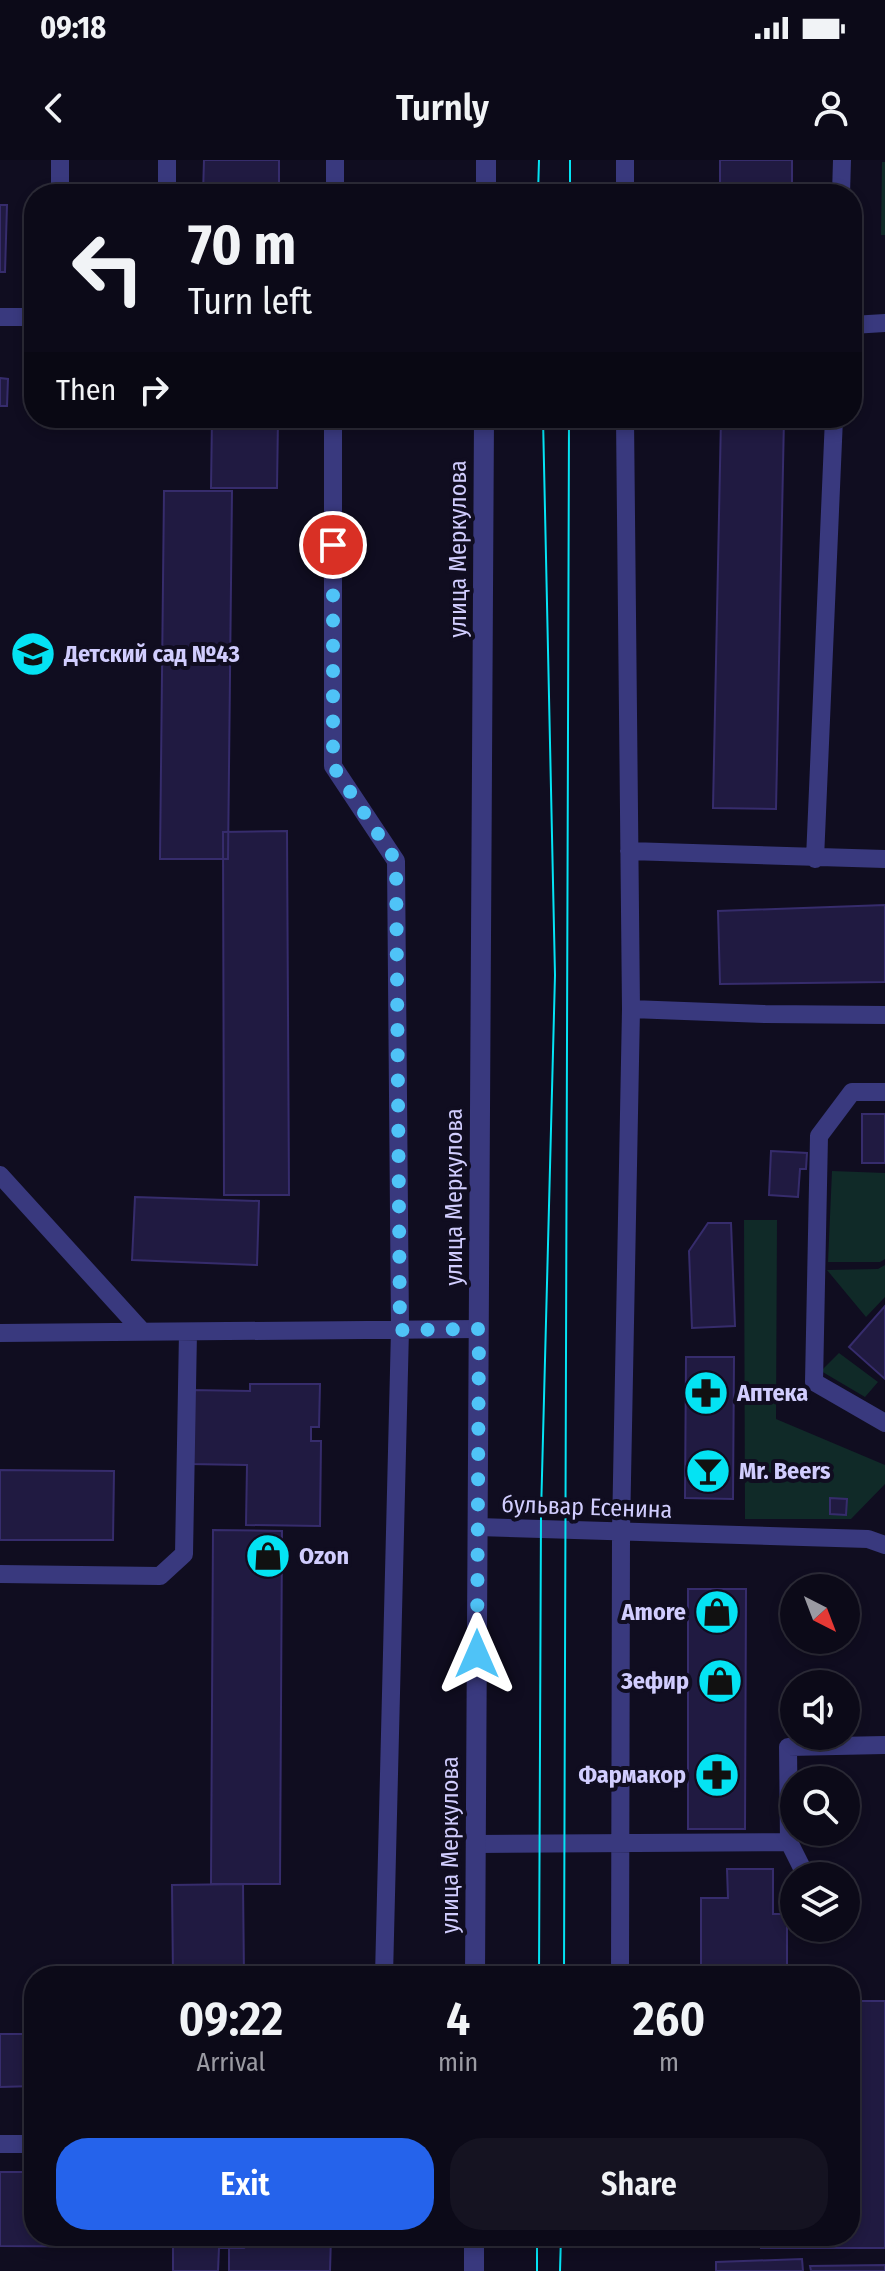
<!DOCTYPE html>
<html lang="en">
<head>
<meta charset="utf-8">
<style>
  :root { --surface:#0c0a18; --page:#151321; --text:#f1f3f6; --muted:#9a9aa2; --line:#2c2b37; --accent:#2563eb }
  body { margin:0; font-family:"Fira Sans Condensed",sans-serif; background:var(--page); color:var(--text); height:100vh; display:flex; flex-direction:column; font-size:30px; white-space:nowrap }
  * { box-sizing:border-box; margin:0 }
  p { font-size:26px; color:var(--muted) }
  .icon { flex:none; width:44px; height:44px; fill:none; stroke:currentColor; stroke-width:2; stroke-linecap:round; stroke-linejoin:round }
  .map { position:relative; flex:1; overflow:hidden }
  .panel { position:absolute; left:24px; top:1806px; width:836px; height:280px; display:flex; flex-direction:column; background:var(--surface); border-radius:32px; box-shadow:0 4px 12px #0003,0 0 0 2px var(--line) }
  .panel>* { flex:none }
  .hud { position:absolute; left:24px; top:24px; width:838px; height:244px; border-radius:32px; box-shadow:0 4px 12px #0003,0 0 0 2px var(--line); background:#0c0a18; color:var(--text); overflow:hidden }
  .needle { width:52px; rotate:138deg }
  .tools { position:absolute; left:780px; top:1414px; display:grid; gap:16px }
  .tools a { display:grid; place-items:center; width:80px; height:80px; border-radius:50%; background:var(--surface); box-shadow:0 4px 12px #0003,0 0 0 2px var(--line); font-size:40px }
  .pin { position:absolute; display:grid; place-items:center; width:68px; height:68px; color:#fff; margin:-34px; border:4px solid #fff; border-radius:50%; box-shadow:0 2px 8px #0007 }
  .me { position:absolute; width:88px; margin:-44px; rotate:0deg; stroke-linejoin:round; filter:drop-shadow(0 0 6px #0008) }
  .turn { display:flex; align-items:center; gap:28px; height:168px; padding:0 32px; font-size:36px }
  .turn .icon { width:104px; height:104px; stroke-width:2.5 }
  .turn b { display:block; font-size:56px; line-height:68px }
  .then { display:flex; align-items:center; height:76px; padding:0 32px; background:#0003; gap:16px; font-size:30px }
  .eta { display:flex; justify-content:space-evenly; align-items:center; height:136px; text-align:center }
  .eta b { font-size:48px; font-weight:600; line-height:56px }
  .cta { display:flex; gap:16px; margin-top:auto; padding:16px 32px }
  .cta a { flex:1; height:92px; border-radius:32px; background:var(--accent); color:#fff; font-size:32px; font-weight:600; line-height:92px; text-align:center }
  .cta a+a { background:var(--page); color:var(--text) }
  .status { display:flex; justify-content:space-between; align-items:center; height:56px; padding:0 40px; background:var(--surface); direction:ltr }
  .status svg { height:22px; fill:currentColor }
  header { display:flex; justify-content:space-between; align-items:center; height:104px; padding:0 32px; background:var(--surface); font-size:36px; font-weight:600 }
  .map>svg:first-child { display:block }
</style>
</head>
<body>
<div class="status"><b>09:18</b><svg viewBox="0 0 49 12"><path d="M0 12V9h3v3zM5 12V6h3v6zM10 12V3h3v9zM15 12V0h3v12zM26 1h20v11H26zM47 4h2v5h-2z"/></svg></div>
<header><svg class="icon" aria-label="back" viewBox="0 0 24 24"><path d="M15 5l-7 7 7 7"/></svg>Turnly<svg class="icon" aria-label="person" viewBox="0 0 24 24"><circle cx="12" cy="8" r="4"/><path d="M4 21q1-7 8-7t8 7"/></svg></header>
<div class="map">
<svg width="885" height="2111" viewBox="0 0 885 2111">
  <rect width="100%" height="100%" fill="#100d20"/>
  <path fill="#102a28" d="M882,2h3v73h-4z
    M832,1011l53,2v86l-5,3h-52z
    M744,1060h33l-1,199 109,46v19l-34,35h-106z
    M885,1105v32l-19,20 -39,-47 51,-1z
    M839,1193l39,29 -13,15 -44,-26z"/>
  <path fill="#201a41" stroke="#362c6c" stroke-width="2" d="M204,0h75v34h-76z
    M720,0h72v34h-72z
    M0,45h7l-2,67h-5z
    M0,218l8,1 -1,27h-7z
    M212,258h66l-1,70h-66z
    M721,258h63l-8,391 -63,-1z
    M164,331h68l-4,368h-68z
    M287,671l2,364h-65l-1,-363z
    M885,745v77l-165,2 -2,-73z
    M862,954h23v49h-23z
    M771,991l36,2 -1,16h-6l-2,28 -29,-2z
    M135,1037l124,4 -2,64 -125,-5z
    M708,1063h23l4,103 -43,2 -3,-77z
    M885,1146v73l-36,-32z
    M686,1197h48l-1,142 -48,-1z
    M250,1224h70l-1,43h-8v14h10l-1,85 -74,-1 1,-60 -57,-1 1,-74 59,1z
    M0,1310l114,1 -1,69h-113z
    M830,1338l17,1 -1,16 -16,-1z
    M213,1370l69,1 -2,353h-69z
    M688,1429h58l-1,240h-57z
    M727,1709h46v45h14v62h-86v-78h27z
    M243,1724l1,92h-71l-1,-91z
    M850,1841h35v247h-124v-12h89z
    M0,1874h34v52l-34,1z
    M0,2012h34v64h118v11l-152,-1z
    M152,2076h105v1l-13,11h-25l-1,23h-45v-24h-21z
    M331,2077l-1,34h-101v-23h15l8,-8z
    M802,2099l1,12h-87v-9z
    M885,2105v6h-74l-1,-5z"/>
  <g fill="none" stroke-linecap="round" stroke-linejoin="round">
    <path stroke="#39397e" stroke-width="18" d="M625,0v34
      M60,34v-34
      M167,34v-34
      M335,34v-34
      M841,34l1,-34
      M0,157h34
      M852,165l33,-2
      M333,258v348l63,95 4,469 -16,646
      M629,691l256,8
      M815,699l19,-441
      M631,849l134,5 120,1
      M885,932h-33l-33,44 -5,246 71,41
      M0,1015l142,156
      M0,1173l479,-4
      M478,1367l390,12 17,6
      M0,1414l160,2 24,-22 4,-222
      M789,1682l17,34
      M476,1684l313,-2 -1,-95 97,-2
      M833,1768h1
      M620,1816l1,-444 10,-523 -6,-591
      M0,1984h34"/>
    <path stroke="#39397e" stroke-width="20" d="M486,34v-34
      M475,1816l9,-1558
      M474,2111v-35"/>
    <path stroke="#04e3f3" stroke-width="2" d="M538,34l1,-34
      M570,34v-34
      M539,1816l2,-462 14,-539 -12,-557
      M564,1816l5,-1558
      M537,2111v-35
      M560,2111l1,-35"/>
  </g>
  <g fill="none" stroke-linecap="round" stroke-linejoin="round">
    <path stroke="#4fc3f7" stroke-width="14" stroke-dasharray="0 25.2" d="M333,385v221l63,95 4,469 79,-1 -2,325"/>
  </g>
  <defs>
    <g id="school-disc" transform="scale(2.3)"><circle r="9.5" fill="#04e3f3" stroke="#100d20"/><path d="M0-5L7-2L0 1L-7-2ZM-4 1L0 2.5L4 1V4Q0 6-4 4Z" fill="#111"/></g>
    <g id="pharmacy-disc" transform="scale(2.3)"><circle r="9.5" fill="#04e3f3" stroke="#100d20"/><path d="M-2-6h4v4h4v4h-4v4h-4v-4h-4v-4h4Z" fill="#111"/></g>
    <g id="bar-disc" transform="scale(2.3)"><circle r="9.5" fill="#04e3f3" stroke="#100d20"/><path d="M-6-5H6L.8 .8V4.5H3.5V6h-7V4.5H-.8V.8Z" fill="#111"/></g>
    <g id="shop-disc" transform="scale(2.3)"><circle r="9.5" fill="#04e3f3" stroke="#100d20"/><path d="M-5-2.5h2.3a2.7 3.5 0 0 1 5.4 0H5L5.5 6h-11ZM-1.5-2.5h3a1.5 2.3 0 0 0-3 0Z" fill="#111"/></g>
  </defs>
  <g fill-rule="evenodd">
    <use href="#school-disc" x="33" y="494"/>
    <use href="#pharmacy-disc" x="706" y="1233"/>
    <use href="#bar-disc" x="708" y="1311"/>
    <use href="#shop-disc" x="268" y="1396"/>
    <use href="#shop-disc" x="717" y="1452"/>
    <use href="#shop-disc" x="720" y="1521"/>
    <use href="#pharmacy-disc" x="717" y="1615"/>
  </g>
  <g text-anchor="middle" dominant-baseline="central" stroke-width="8" stroke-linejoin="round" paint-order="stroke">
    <g font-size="24" fill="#d1cdfe" stroke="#100d20">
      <text transform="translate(458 389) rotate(-90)">улица Меркулова</text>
      <text transform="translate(454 1037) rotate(-90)">улица Меркулова</text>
      <text transform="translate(587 1347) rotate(2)">бульвар Есенина</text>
      <text transform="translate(450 1685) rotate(-90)">улица Меркулова</text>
    </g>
    <g font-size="24" font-weight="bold" fill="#d1cdfe" stroke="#100d20" text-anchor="start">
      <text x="64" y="494">Детский сад №43</text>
      <text x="737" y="1233">Аптека</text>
      <text x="739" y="1311">Mr. Beers</text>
      <text x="299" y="1396">Ozon</text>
      <text x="686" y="1452" text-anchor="end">Amore</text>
      <text x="689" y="1521" text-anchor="end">Зефир</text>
      <text x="686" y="1615" text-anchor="end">Фармакор</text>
    </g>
  </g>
</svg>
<div class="tools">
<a><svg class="needle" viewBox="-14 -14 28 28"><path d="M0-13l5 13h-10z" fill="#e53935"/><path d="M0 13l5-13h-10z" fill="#9a9aa2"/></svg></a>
<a><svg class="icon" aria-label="sound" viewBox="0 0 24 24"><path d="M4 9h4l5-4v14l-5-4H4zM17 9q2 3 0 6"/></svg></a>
<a><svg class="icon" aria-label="search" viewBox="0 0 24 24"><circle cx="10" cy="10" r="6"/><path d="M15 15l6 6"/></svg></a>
<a><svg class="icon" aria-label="layers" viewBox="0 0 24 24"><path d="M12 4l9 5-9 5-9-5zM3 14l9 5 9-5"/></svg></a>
</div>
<div class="pin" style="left:333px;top:385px;background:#d93025"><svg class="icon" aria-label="arrive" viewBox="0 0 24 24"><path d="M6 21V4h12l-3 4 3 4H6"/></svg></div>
<svg class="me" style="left:477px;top:1494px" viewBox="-20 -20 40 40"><path d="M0-17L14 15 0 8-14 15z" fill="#4fc3f7" stroke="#fff" stroke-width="4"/></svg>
<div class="hud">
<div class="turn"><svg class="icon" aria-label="left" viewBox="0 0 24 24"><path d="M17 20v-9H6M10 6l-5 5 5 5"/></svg><div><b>70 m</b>Turn left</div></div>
<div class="then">Then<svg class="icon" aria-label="right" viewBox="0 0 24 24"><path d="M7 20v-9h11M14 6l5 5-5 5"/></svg></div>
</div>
<section class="panel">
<div class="eta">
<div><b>09:22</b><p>Arrival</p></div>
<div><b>4</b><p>min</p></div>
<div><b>260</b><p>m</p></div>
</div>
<div class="cta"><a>Exit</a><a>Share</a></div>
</section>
</div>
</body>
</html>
